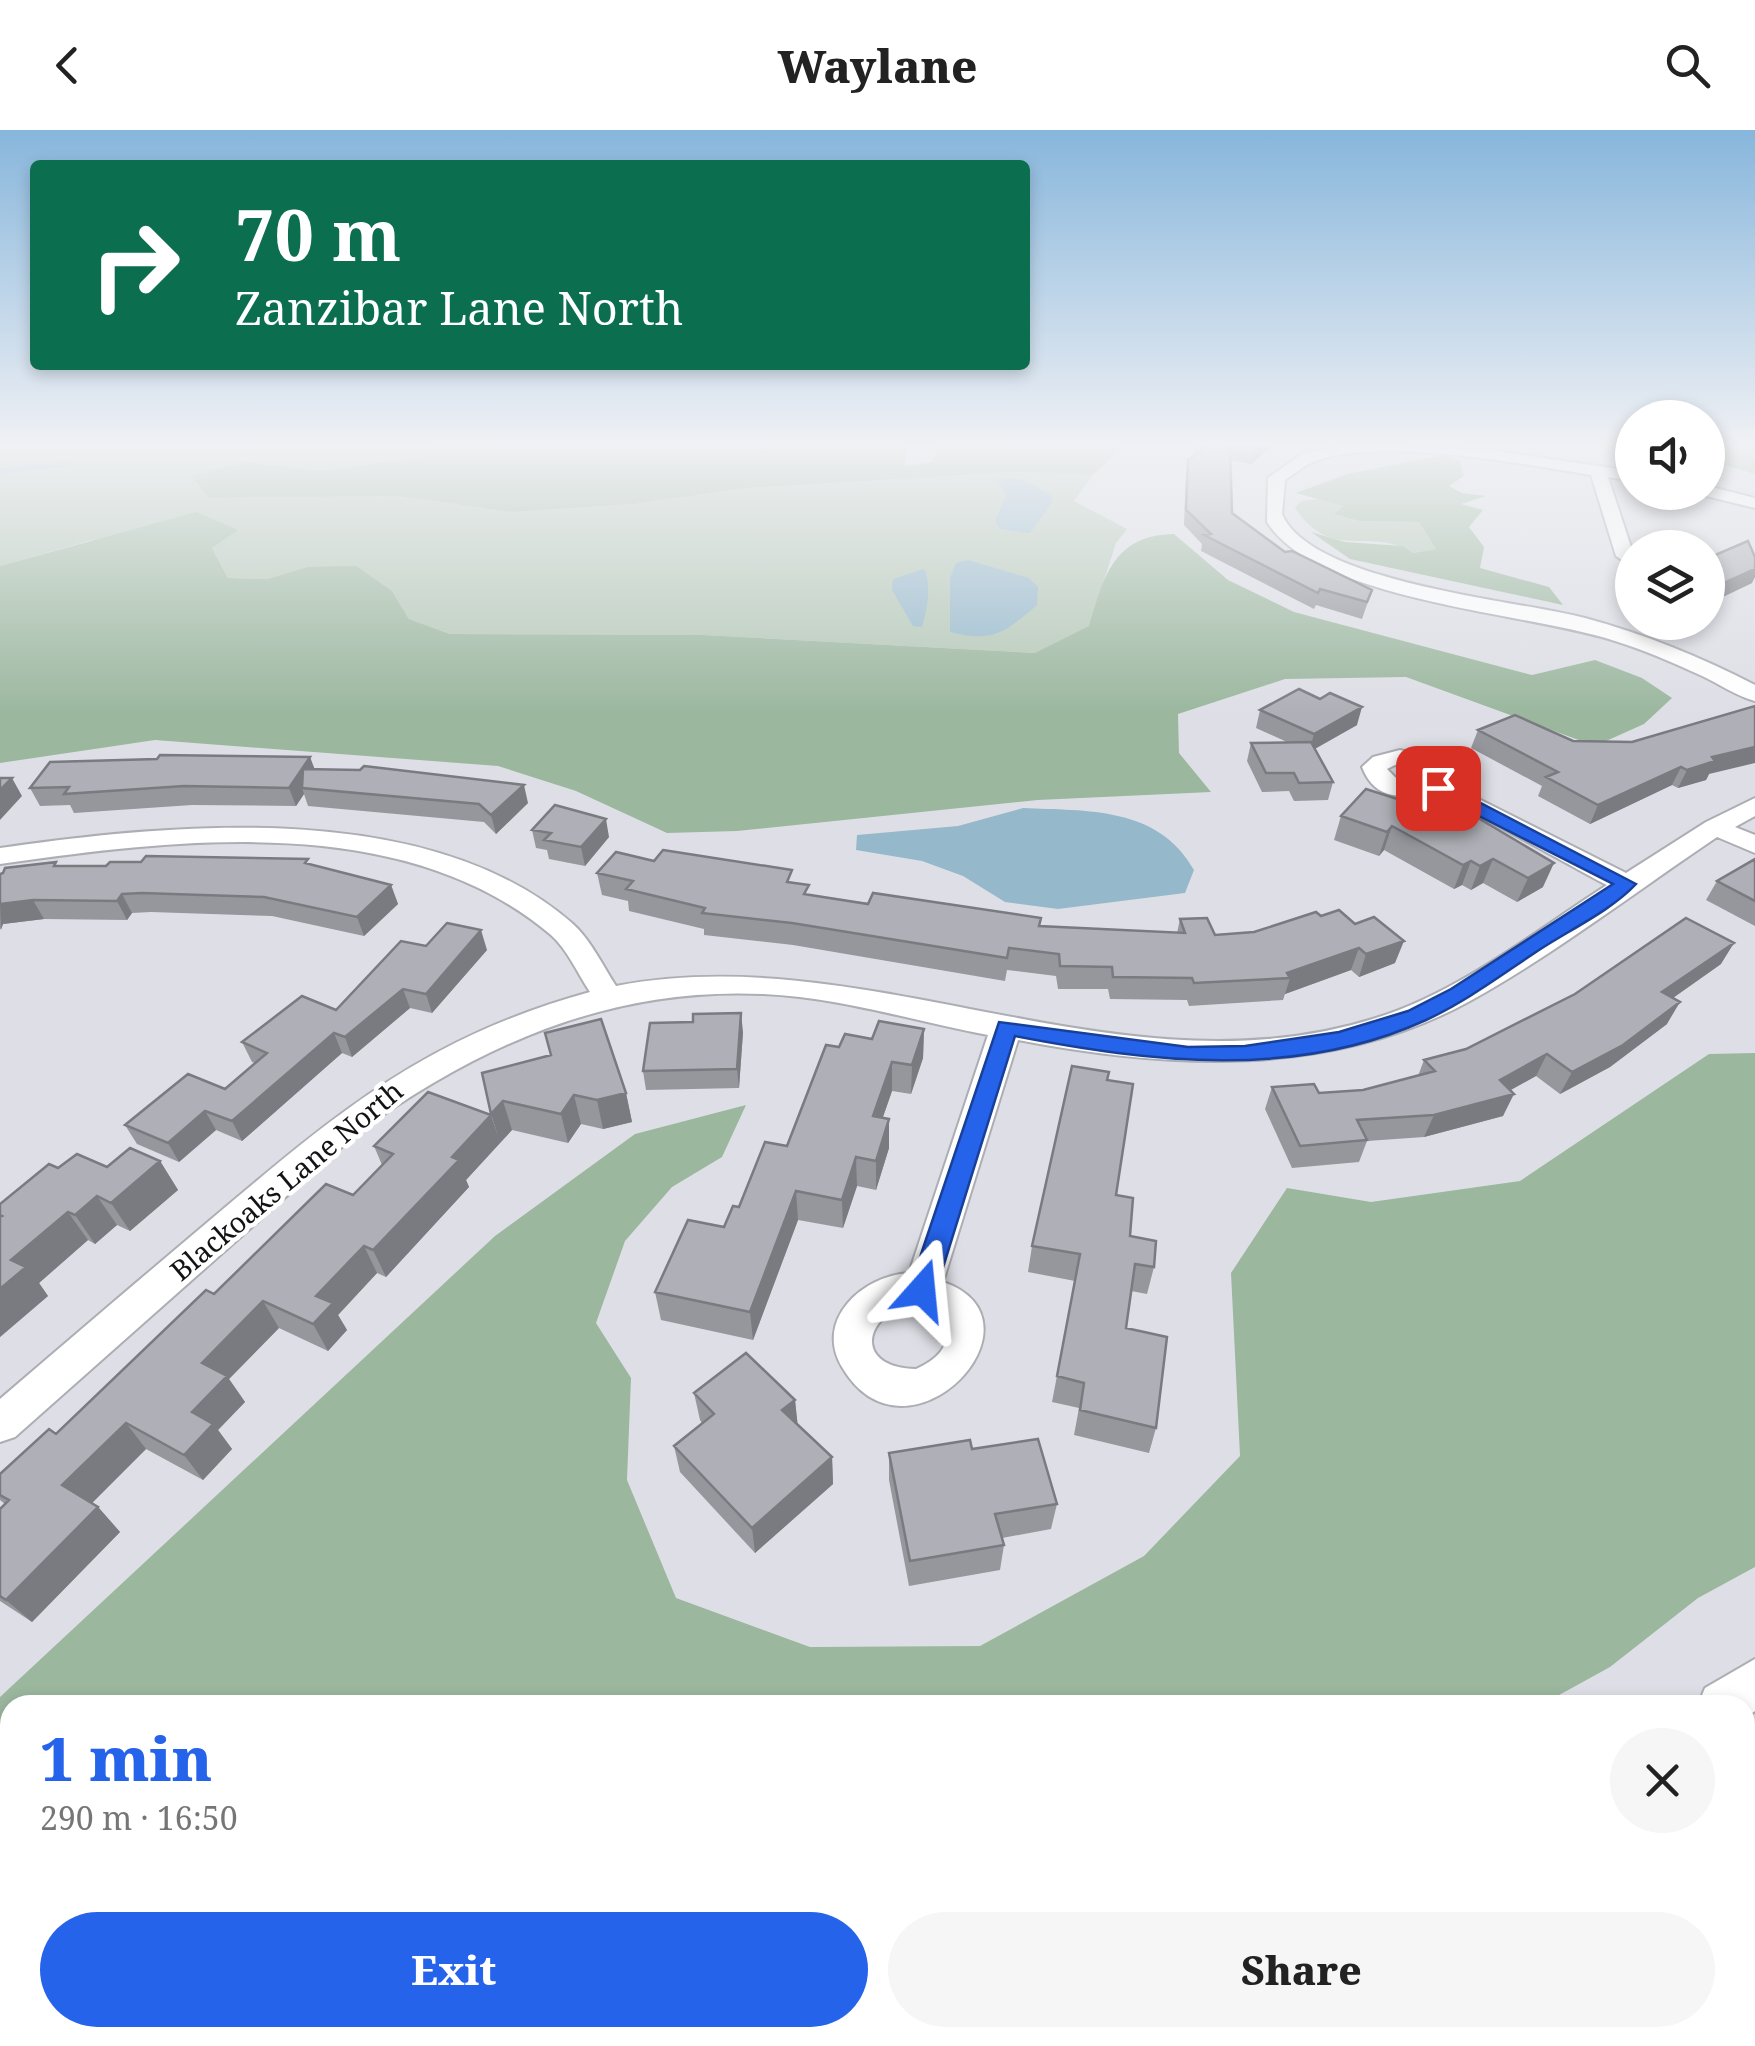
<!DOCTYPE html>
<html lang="en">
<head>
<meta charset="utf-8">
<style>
  :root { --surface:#fff; --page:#f6f6f6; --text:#222; --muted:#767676; --accent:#2563eb }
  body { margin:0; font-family:"Noto Serif",serif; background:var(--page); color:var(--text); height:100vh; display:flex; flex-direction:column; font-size:38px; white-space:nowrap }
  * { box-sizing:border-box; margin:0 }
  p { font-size:32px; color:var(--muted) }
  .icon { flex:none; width:55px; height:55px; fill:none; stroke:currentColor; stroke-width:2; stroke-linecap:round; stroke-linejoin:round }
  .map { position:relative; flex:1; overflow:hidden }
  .details { position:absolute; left:0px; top:1565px; width:1755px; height:352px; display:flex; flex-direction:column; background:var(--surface); border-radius:30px 30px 0 0; box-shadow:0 5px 15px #0003 }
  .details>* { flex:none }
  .top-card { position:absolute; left:30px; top:30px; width:1000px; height:210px; border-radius:10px; box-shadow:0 5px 15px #0003; background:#0b6e4f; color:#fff; overflow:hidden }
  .buttons { position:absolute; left:1615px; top:270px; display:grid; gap:20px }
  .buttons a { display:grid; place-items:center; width:110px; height:110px; border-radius:50%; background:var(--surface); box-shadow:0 5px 15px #0003; font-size:50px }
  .pin { position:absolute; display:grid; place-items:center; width:85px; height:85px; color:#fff; margin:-42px; border-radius:20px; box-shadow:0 5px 15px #0006 }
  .me { position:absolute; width:110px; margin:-55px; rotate:18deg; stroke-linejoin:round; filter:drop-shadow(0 0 8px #0008) }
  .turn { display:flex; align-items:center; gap:35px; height:210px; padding:0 40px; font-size:45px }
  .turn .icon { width:130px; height:130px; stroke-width:2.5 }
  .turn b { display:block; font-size:70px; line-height:85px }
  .round { display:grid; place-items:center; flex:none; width:105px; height:105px; border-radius:52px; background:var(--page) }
  .head { display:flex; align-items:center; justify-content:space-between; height:170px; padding:0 40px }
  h1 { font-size:60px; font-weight:800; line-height:75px; color:var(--accent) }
  .cta { display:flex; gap:20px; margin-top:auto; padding:20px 40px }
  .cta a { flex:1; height:115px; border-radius:60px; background:var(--accent); color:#fff; font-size:40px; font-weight:800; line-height:115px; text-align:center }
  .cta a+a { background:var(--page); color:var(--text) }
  header { display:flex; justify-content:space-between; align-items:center; height:130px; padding:0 40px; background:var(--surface); font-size:45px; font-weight:800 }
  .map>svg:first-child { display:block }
</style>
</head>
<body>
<header><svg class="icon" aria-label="back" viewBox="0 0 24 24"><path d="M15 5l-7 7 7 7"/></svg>Waylane<svg class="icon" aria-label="search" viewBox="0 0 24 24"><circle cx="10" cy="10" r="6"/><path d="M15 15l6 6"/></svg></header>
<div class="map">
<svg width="1755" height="1916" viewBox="0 0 1755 1916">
  <rect width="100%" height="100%" fill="#dedfe6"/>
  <path fill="#b4c8b6" d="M0,316h431l12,2 -29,10 -94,13 -73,-9 -55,15 18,21 188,-2 114,16 122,-8 114,-16 266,-16 79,3 -19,26 53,28 -11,14 -27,84 -53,26 -333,-18 -253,-1 -41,-15 -17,-28 -85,-24 -40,12 -39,-1 -16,-30 25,-18 -145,10 -92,26z
    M1319,369l24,7 -8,8 24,7 60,1 17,27 -23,4c-44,-28 -80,11 -118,-45l6,-7z"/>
  <path fill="#9bb79e" d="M431,316h475l-1,20 26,-4 8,-16h185l-31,29 -79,-3 -266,16 -114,16 -122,8 -114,-16 -189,2 -18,-22 56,-14 73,9 94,-13 27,-9z
    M1708,316h47v28l-47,-14z
    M1443,325l17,6 4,15 -15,10 13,7 24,3 -25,8 22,6 -14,17 15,20 -4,21 69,19 14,18 -213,-46 -39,-27 34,10 57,4 11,7 23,-4 -17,-27 -60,-1 -25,-7 9,-8 -47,-13 51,-19z
    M196,382l42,18 -26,18 16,30 39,1 40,-12 49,-1 36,25 17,28 41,15 253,1 332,18 54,-27c15,-49 24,-91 85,-92l54,46 66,32 238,63 63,-15 47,18 30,20 -28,26 -49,22 -189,-69 -121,2 -107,35 1,39 32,39 -173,8 -301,31 -70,2 -91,-42 -78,-25 -343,-26 -155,23v-197z
    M1755,923v514l-57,31 -88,69 -69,38h-1531v333h471l-12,8h-469v-349l495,-461 140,-102 111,-29 -24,52 -50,30 -47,54 -29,82 35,55 -4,102 49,118 134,49 170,-1 164,-90 96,-100 -9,-183 56,-85 84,14 149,-21 189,-127z"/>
  <path fill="#95b9cb" d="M997,349h24l29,15 3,7 -23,32 -30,-4 -5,-8 11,-26z
    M968,430l61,18 9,9 -1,18c-32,27 -43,38 -87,27v-54l6,-15z
    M924,439c8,15 3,42 -2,58l-9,-1 -21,-36 1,-11z
    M1023,678c64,3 135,-2 171,62l-9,23 -127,16 -53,-7 -42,-26 -41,-15 -66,-11 1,-15 101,-9z"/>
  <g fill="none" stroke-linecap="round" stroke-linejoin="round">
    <path stroke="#95b9cb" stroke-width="5" d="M0,341l69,-7"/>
    <g stroke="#adaeb4" stroke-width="4">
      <path id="minor" d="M1346,316l142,4 144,21v10l-24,-4 24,73v9l-7,3 -9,-6 -25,-81c-67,-11 -221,-40 -280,-12 -9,4 -18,12 -26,17l-3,34c29,69 234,86 303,104 59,16 116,39 170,67v16c-19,-5 -37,-18 -55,-26 -28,-13 -56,-25 -85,-34 -89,-29 -298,-40 -348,-119l1,-44 34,-24z
        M1708,356l47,12v10l-53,-13z
        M1400,620l36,9 18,18 -3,8 175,88 80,-51 49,-24v18l-20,11 20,8v18l-38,-16c-79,53 -165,119 -247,164 -140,77 -301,68 -452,39l-75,242c112,38 -36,196 -101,85 -28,-47 20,-91 67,-94l79,-238c-74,-14 -150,-38 -225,-41 -152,-7 -282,50 -403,137l-345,306 -15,5v-43c70,-60 139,-119 209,-178 128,-108 215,-183 381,-229 -12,-18 -23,-43 -39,-57 -147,-125 -374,-96 -551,-71v-16c175,-25 430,-50 573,76 17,15 30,42 43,62 256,-49 508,114 763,31 83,-27 155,-85 228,-132 -28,-14 -154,-87 -174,-88 -30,-2 -57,6 -71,-30l11,-10zM1395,635l15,1 19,12 -1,5 -28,-1 -13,-13zM905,1173c45,12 59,44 11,66 -54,-1 -59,-42 -11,-66z
        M1755,1529v52l-10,7v-13h-47l7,-17z
        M695,1908h72l-4,8h-72z"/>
    </g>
    <use href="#minor" fill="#fff" fill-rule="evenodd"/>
  </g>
  <path fill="#96979d" d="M1194,316h79l-22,18 -21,-4 2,53 53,39 87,38 -10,29 -46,-14 -2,4 -113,-58 1,-7 -18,-19 2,-51 2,-14 10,-7 -5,-1z
    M1708,428l44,25 -44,21z
    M1260,580l97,15 -42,24 18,33 -5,18 -34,1 -5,-10 -27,1 -15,-31 4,-18 36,-1 -31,-14z
    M1478,600l95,11 136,33 -3,6 -28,8 -6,-3 -82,39 -52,-28 4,-10 -71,-38z
    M310,627l4,13 214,33 -32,31 -12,-12 -176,-16 -4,-12 -8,12 -104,-1 -118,8 -4,-8 -30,1 -10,-18z
    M1366,659l177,98 -26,15 -34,-19 -12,7 -9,-5 -8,4 -70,-39 -5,6 -45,-16 7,-24z
    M532,700l77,7 -24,29 -36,-7 -2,-9 -11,-2z
    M1755,729v67l-49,-26 11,-19z
    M654,731l139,21 16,13 231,31 137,7 3,-14 35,16 39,-3 67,-16 74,47 -36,14 -8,-7 -66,24 -2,6 -94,6 -2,-6 -77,-1 -2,-10h-50l-2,-13 -49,-6 -2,11 -212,-36 -89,-10v-6l-75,-18 -1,-10 -26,-6 -5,-22z
    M310,734l81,21 7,19 -34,32 -92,-20 -121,-4 -19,1 -5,7 -83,-1 -41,5 -3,6v-56l58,-8z
    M426,816l61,4 -55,63 -22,-5 -58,49 -10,-4 -100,88 -26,-11 -37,32 -42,-18 -12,-19 100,-36 30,-26 -3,-1 -10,-20 94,-32z
    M1721,834l-48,34 -6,26 -57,43 -50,27 -24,-18 -26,14 -7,26 -79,21 -57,4 -8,21 -67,6 -27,-59 7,-22 47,6 44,-3 55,-14 6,-16 42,-11z
    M924,899l-1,29 -12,36 -19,-3 -9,26 6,31 -13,42 -19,-4 -14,42 -45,-8 -45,120 -92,-20 -6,-28 69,-65 63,-81 52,-99 33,-8z
    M743,902l-4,56 -93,2 -3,-19z
    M482,943l144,20 6,29 -29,7 -22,-5 -13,19 -56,-13 -12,13z
    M1107,950l9,115 14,41 24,31 -7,27 -16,-3 -5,37 30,100 -7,25 -75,-18 5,-27 -27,-6 23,-121 -47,-9 4,-26z
    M491,985l9,28 -34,37 3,7 -83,90 -9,-4 -39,42 9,15 -19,21 -49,-23 -50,51 16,23 -27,28 14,19 -29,31 -57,-31 -55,55 7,3 22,25 -88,90 -32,-21v-92l5,-5 -5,-4v-26l56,-40 158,-140 139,-99 29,-30 -8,-19z
    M160,1031l18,29 -48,41 -13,-6 -22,19 -7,-4 -49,43 9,13 -48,41v-133l58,-36 49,-1z
    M694,1263l101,7 2,24 35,33 1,27 -78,69 -75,-81 -6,-26 28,-23 -2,-3z
    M889,1323l168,51 -6,25 -49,9 2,7 -4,25 -91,16 -20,-106z"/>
  <path fill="#7a7b80" d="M1258,316h15l-22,18 3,-15z
    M1755,439v8l-3,6 -44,21v-4l5,-12z
    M1362,577l-5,18 -48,27 5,-18z
    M1755,617v16l-46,11 -3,6 -28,8 9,-18 25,-13z
    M310,627l7,18 -15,13 2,6 -8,12 -7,-18z
    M1681,637l-9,18 -82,39 8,-19z
    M12,648l10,18 -22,24v-30z
    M524,655l4,18 -32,31 -5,-19z
    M606,689l3,18 -24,29 -4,-19z
    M1392,696l-8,24 -5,6 8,-24z
    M1493,729l-10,24 -12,7 9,-24z
    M1471,731l-9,24 -8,4 9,-24z
    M1554,733l-11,24 -26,15 11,-24z
    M391,755l7,19 -34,32 -7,-19z
    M122,764l10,19 -5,7 -10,-19z
    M33,770l11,19 -41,5 -2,6 -1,-26z
    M481,800l6,20 -55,63 -6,-19z
    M1404,811l-9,22 -36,14 7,-23z
    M1734,813l-13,21 -71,50 12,-22z
    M1359,818l-8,22 -66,24 5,-16 -3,-5z
    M403,859l7,19 -58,49 -7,-20z
    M1680,872l-13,22 -57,43 -50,27 12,-22z
    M741,883l2,19 -4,56 -2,-19z
    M924,899l-1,29 -12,36 1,-29z
    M334,903l8,20 -100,88 -10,-20z
    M1547,924l-11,22 -43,24 21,-6 -11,22 -79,21 10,-22z
    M892,932v29l-19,54v-29z
    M626,963l6,29 -29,7 -6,-29z
    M574,965l7,29 -13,19 -7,-29z
    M503,971l9,29 -12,13 -9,-29z
    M205,981l11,19 -37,32 -11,-19z
    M491,985l9,28 -34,37 3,7 -83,90 -13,-27 79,-93z
    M889,989v29l-13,42v-29z
    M856,1027l1,29 -14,42 -1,-28z
    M160,1031l18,29 -48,41 -19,-28z
    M796,1061l2,29 -45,120 -3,-28z
    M97,1066l20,29 -22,19 -20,-29z
    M68,1082l20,28 -49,43 9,13 -48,41v-48l11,-29z
    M364,1116l13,27 -39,42 9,15 -19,21 -15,-27 3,-28z
    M263,1171l16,27 -50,51 16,23 -27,28 14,19 -29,31 -19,-25 18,-92z
    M795,1270l3,27 -16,-17z
    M126,1293l20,26 -61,61 -23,-25z
    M832,1327l1,27 -78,69 -3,-25z
    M98,1377l22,25 -88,90 -26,-22z"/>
  <path fill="#afb0b7" stroke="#7a7b80" stroke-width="2.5" d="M1207,316h23l2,67 53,39 7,-1 80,39 -5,12 -47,-13 -2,4 -114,-58 7,-1 -25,-24 2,-50z
    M1748,411l7,16v12l-42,19 -5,-2v-28z
    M1299,559l21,10 10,-6 32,14 -48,27 -54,-24z
    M1755,576v41l-43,10 3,4 -28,9 -6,-3 -83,38 -52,-28 12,-5 -80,-42 37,-15 58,26 59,1z
    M1311,612l22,40 -34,1 -5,-10h-28l-15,-30z
    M160,625l150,2 -21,31 -105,-2 -120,8 5,-7 -39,1 20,-26 107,-3z
    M364,636l160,19 -33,30 -12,-11 -177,-16 1,-19 57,1z
    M0,648h12l-12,12z
    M1366,659l103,33 9,-4 76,45 -26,15 -35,-19 -13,7 -9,-5 -8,4 -71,-39 -5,6 -46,-16z
    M555,675l51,14 -25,28 -37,-7 7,-7 -19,-3z
    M663,720l129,20 -5,12 22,3 -5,9 64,10 5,-11 168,25 -2,8 146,7 -5,-14 27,-1 8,17 39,-3 62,-20 5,4 18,-6 16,14 19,-7 30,24 -38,13 -7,-6 -72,25 3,5 -96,5 -2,-5 -79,-1 -1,-10 -52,-1 -1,-12 -50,-6 -2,10 -215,-35 -90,-10 3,-5 -79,-19 7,-8 -36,-8 19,-21 38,9z
    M146,726l162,3 -3,4 86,22 -34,32 -93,-20 -122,-4 -20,1 -5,7 -84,-1 -33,4v-30l3,-1 2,-5 51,-6 -2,4h52l4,-4h31z
    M1755,729v42l-38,-20z
    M1686,788l48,25 -72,49 18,10 -57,43 -51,27 -25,-18 -47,26 14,14 -80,21 -77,5 10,20 -67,6 -28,-59 42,-3 5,9 44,-3 72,-19 -11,-11 42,-11 109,-55z
    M447,793l34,7 -55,64 -23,-5 -58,48 -11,-4 -102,88 -27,-10 -37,32 -43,-18 63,-51 37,15 42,-36 -25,-11 60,-46 34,14 65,-69 25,5z
    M741,883l-4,56 -94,2 7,-48 43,-1v-8z
    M601,889l25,74 -29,7 -23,-5 -13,19 -58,-13 -12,13 -9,-41 69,-18 -6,-22z
    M879,891l45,8 -12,36 -20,-3 -19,54 16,3 -13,42 -20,-4 -14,43 -46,-9 -46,121 -95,-20 33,-72 36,7 9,-21 6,1 26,-65 22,4 39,-101 13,2 6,-13 27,5z
    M1072,936l37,6 -2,8 26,4 -17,111 17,3 -3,38 26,5 -2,26 -19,-3 -9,64 41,9 -11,91 -76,-18 4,-27 -27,-7 23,-122 -48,-8z
    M428,962l63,23 -39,42 7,3 -86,90 -9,-4 -48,50 17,7 -20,21 -50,-23 -61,62 25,13 -35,36 21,12 -29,31 -58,-32 -64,62 36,22 -92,93 -6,-4v-87l9,-9 -9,-5v-21l49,-45 7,5 150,-144 8,4 112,-110 27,11 40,-41 -19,-8z
    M130,1018l30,13 -49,42 -14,-7 -22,19 -7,-3 -57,48 15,7 -26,22v-72l2,-1 -2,-1v-11l49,-40 9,4 19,-14 30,13z
    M746,1223l49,47 -13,10 50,47 -80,71 -78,-82 40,-32 -20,-21z
    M1038,1309l19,65 -62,10 9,31 -94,16 -21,-108 81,-13 2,9z"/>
  <linearGradient id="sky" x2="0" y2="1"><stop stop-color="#87b6dc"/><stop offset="0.54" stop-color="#f0f1f4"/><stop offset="1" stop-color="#f0f1f4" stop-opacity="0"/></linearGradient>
  <rect width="1755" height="584" fill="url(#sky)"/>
  <path fill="#2563eb" stroke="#184099" stroke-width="2.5" d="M1432,654h12l192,100c-25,27 -69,47 -100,68 -36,24 -71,50 -110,68 -131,60 -276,42 -411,16l-79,254 -14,11 -9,-4 -4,-7 90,-268 189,25 57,-1 94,-14 69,-21 43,-22 162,-105 -181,-92z"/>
  <g text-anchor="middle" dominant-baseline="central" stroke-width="9" stroke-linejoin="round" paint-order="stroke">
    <g font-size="28" fill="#131315" stroke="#fff">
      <text transform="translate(286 1050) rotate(-40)">Blackoaks Lane North</text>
    </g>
  </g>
</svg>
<div class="buttons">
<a><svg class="icon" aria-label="sound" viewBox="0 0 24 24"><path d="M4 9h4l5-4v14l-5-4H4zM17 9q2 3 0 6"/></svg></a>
<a><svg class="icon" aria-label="layers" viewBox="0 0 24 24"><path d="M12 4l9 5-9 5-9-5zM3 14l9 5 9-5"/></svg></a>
</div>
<div class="pin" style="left:1438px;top:658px;background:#d93025"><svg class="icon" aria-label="arrive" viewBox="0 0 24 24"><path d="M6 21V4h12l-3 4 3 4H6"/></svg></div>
<svg class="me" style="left:922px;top:1160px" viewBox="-20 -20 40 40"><path d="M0-17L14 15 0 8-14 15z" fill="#2563eb" stroke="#fff" stroke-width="4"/></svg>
<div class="top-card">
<div class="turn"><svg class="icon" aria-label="right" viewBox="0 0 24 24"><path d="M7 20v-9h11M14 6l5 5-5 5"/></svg><div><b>70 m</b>Zanzibar Lane North</div></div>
</div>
<section class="details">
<div class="head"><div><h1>1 min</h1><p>290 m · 16:50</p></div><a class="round"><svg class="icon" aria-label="close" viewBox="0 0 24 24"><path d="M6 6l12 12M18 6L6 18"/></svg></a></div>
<div class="cta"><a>Exit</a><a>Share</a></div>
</section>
</div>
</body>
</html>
